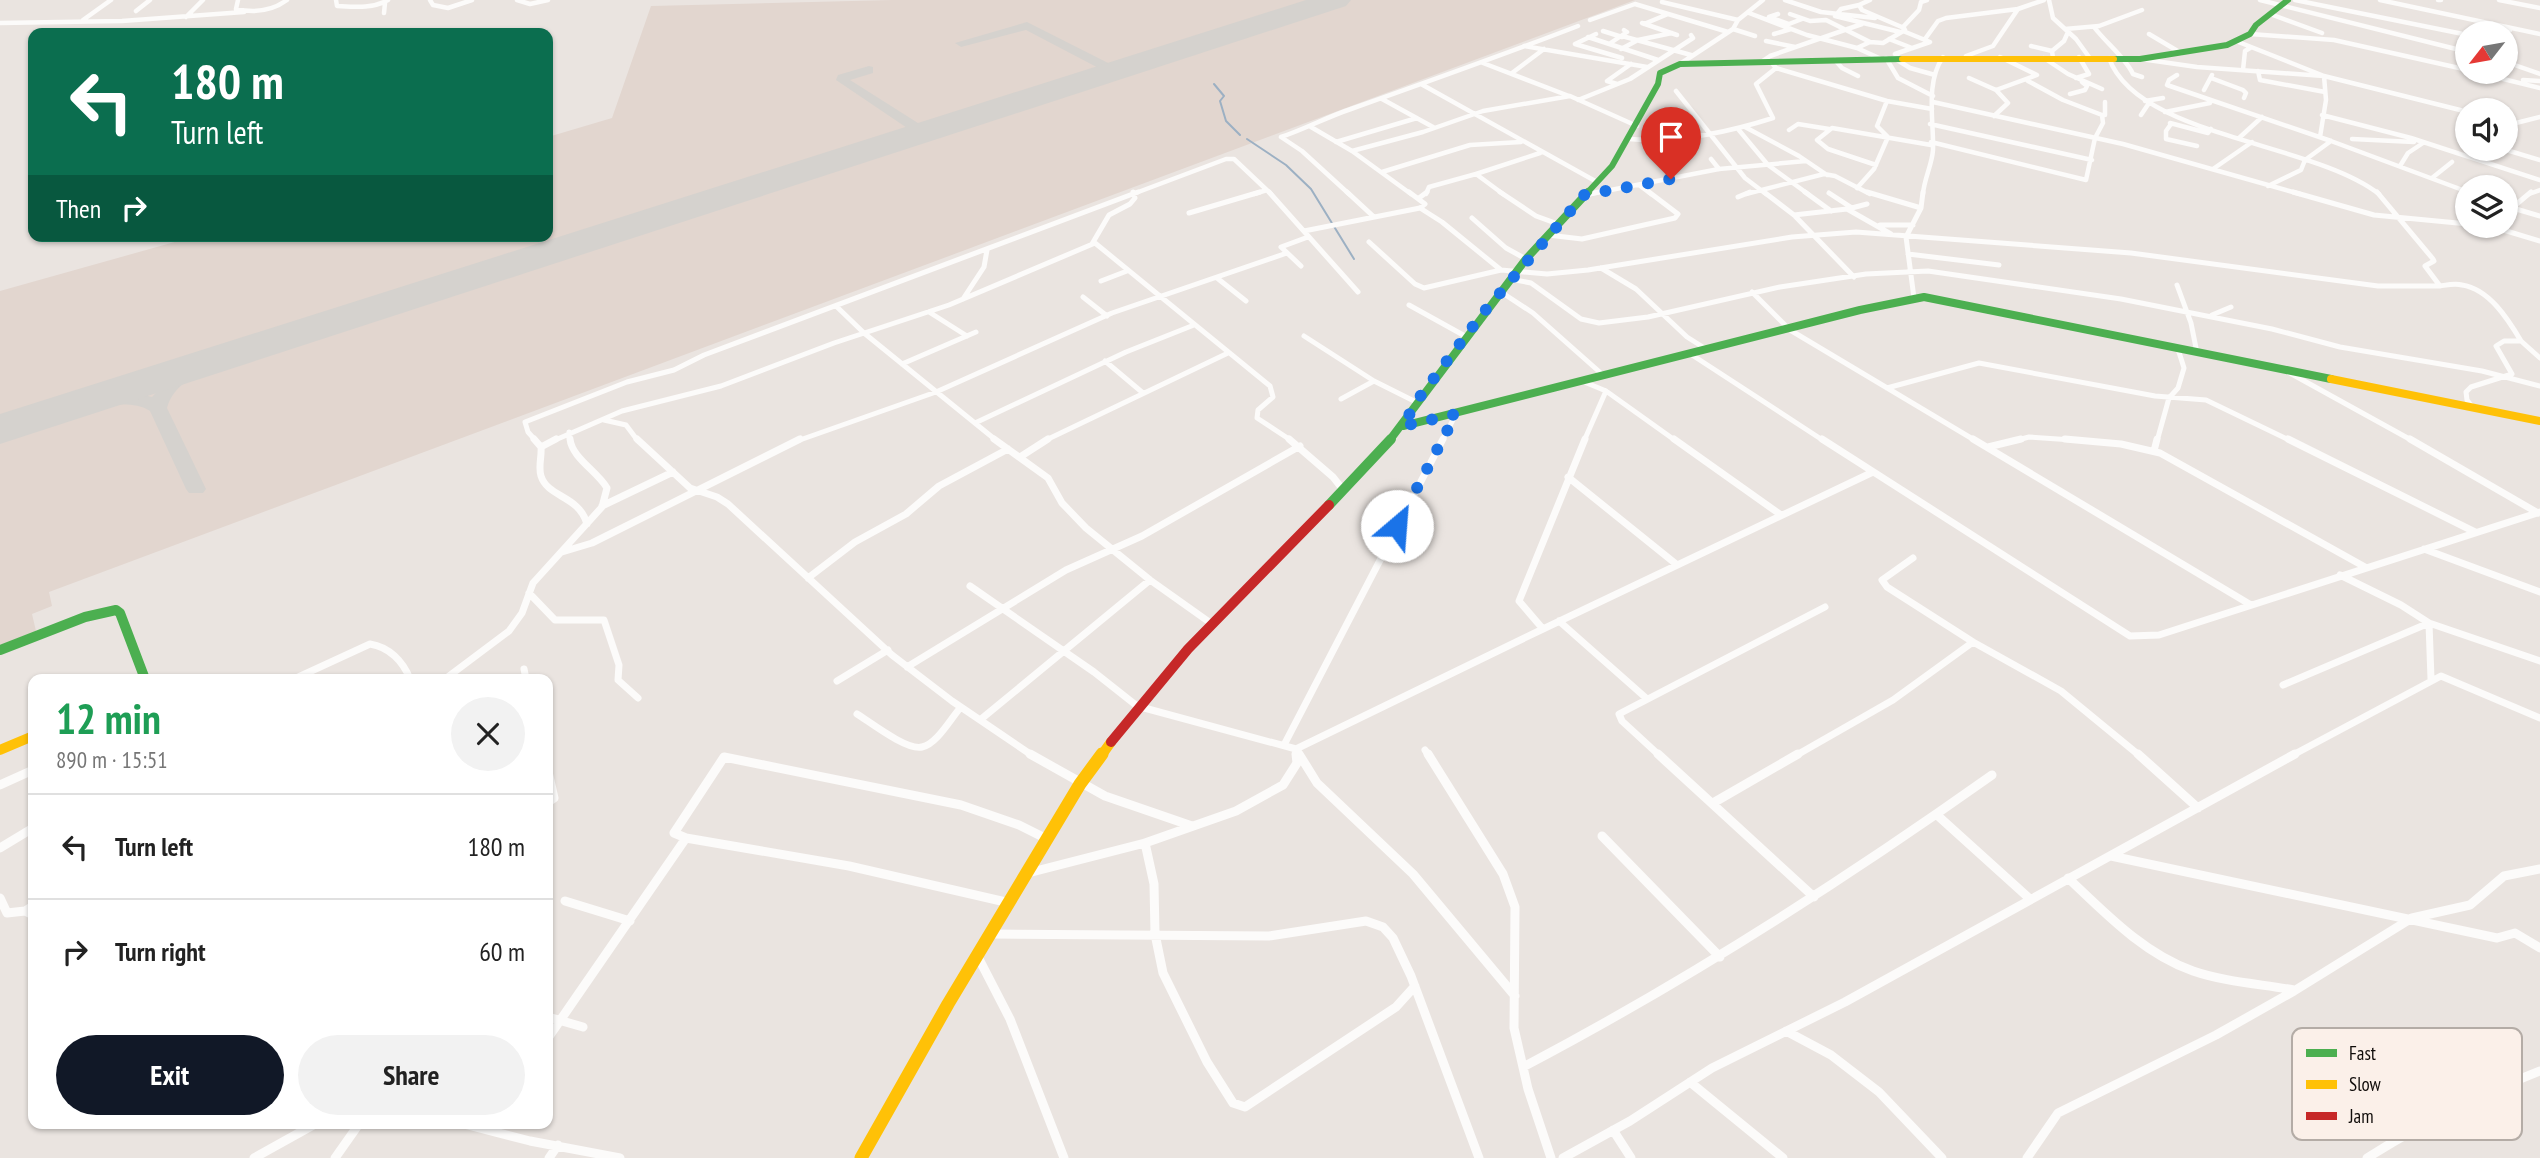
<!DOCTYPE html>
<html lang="en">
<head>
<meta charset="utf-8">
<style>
  :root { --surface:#fff; --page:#f2f2f2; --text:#222; --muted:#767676; --line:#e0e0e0; --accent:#111827 }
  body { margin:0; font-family:"PT Sans Narrow",sans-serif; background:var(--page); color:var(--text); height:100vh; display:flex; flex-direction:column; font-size:26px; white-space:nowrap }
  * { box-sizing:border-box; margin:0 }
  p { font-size:23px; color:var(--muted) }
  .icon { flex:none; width:38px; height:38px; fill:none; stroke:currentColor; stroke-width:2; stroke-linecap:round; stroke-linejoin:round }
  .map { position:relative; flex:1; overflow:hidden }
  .sheet { position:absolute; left:28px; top:674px; width:525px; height:455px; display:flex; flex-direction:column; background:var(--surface); border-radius:14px; box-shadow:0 2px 5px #0004 }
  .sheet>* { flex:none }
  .top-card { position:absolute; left:28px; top:28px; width:525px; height:214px; border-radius:14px; box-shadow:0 2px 5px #0004; background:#0b6e4f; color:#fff; overflow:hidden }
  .needle { width:46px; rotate:239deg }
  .buttons { position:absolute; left:2455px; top:21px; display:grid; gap:14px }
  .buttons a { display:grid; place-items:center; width:63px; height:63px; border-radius:50%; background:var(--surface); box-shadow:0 2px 5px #0004; font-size:35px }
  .pin { position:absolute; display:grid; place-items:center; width:60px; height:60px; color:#fff; margin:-72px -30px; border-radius:50% 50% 50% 0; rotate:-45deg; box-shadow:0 0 7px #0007 }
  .pin .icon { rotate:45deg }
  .me { position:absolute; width:77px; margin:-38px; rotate:27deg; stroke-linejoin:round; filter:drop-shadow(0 0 5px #0008) }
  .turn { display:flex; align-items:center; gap:24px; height:147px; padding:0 28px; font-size:32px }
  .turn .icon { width:91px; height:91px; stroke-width:2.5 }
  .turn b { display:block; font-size:49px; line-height:60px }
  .then { display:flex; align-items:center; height:66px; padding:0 28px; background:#0003; gap:14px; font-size:26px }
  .round { display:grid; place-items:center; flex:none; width:74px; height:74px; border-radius:37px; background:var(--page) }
  .summary { display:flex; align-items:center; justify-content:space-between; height:119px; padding:0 28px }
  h1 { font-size:42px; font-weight:800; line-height:52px; color:#1e9e55 }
  .action { display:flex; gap:14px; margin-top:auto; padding:14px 28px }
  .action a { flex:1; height:80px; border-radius:42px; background:var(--accent); color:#fff; font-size:28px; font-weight:800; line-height:80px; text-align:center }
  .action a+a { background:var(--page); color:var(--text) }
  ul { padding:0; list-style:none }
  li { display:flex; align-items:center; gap:21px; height:105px; padding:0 28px; border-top:2px solid var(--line) }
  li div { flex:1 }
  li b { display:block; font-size:26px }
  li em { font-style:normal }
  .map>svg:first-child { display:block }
</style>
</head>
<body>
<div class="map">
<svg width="2540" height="1158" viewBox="0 0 2540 1158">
  <rect width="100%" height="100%" fill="#eae4e0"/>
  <path fill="#e2d6cf" d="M892,0h743l-1586,592 3,14 -20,8 4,17 -36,14v-354l196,-55h352v-99l64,-19 39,-112z"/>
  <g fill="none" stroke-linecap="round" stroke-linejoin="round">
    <path stroke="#9cb0c3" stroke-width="2" d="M1214,84l10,12 -4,5 6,20 14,14
      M1247,139l39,26 25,24 43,70"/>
    <path fill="#d5d2ce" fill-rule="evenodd" d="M1027,22l91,46 2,3 -2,3h-8l-84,-44 -65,17 -6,-4z
      M869,66l4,1v6l-23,7 79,50v6h-10l-83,-56 2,-5z
      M214,356l9,5 -3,4c-22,9 -46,18 -53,43l39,81 -3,4h-14l-3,-4 -36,-78c-22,-15 -60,2 -70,-9l3,-4c23,-6 46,-8 69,-1l21,-23z"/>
    <path fill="#d5d2ce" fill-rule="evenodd" d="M1306,0h45l-5,6 -1346,438v-30z"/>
    <path stroke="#fcfbfa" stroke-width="4.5" d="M238,0l-2,9c18,4 36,2 51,-9
      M336,0l1,6c18,1 35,3 51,-6
      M430,0l3,5 15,3 24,-8
      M517,0l13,4 18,-4
      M1785,0l36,12 54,6
      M1870,0l-11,5 3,5 42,18
      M2049,0l4,18 23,21 13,18
      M2260,0l208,52
      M2295,0l173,35
      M2380,0l160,34
      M2438,0h3
      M2499,0l41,8
      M1662,2l76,18
      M136,11l14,-11
      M384,13l1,-10
      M1749,13l58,22 50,13 22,10
      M1778,14l-9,3 20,7 13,-5
      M1790,14l20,7 16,-1 44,22 -13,6
      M1837,14l4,-5 18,-4
      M2270,14l52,19
      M1835,16l65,16
      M186,17l17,-17
      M83,20l28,-20
      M1590,20l45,-16 93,28
      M0,23l122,-2 122,-9
      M1642,23l35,12
      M1644,24l24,-10
      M2094,27c12,16 31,30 39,47l9,3
      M1733,29l22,7
      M2065,29l34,-3 43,-16
      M1603,31l19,6
      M2487,33l23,-3
      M1596,34l-21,10 47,14
      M1774,34l17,-5
      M2149,34l32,19
      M2250,34l84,6 134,30
      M1622,36l69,19
      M1588,37l70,23
      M1889,39l23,9
      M1925,39l13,-18 8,-3 72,-9
      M1766,41l29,6
      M2236,41l88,35 144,36
      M1870,42l13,1 22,-13 -2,-3 16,-17 2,-8 6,-2
      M1609,44l18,-12 -3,-2
      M1524,46l123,21
      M2031,46l21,5
      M1621,49l17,-9 34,-7
      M1966,56l27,-10 25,-37 26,-9
      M1886,58l12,20 35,18
      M1894,58l16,10 25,7
      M1899,58l-4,-4 35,-12 -27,-11
      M2044,58l24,16 34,15
      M2053,58l-1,-7 12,-10 4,-9
      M2109,58c28,79 204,84 270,136
      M2141,59l56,8 127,9 2,24 -6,37
      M1835,60l7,8 16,8
      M1761,62l9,-6 92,-32
      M2506,62l34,12
      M1483,63l86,33
      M1680,64l53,-35 5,-9 25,-20
      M1776,68l111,33 45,8
      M2243,70l2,-19 5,-3
      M2258,71l2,9 65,12
      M2475,72l65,16
      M1512,73l32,-24
      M2177,75l-8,5 -2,5 164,56 137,51
      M1969,78l27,12 12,13 -14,13
      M2076,78l13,-4 -10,-17
      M2211,78l32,12 3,3 -2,5
      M2523,80l17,1
      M2028,81l35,19 39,15
      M1421,84l176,98
      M1617,84l-10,-3 24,-17
      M1996,90l41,-15 -37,-18
      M2204,90l8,-15
      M1676,91l69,87 21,16
      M2070,94l15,-4 2,-4 -5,-4
      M1382,99l51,28
      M1578,100l52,-21 63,-41 -2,-3
      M2145,101l18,-3
      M1933,102l190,42 177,50
      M2165,112l45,-9
      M2141,115l8,-12
      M2322,115l89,23 129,42
      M2506,122l6,2 28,-7
      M2170,123l38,10 3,-4
      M1930,124l162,36
      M2171,124l-5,7v8l31,7
      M1311,127l41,24 59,43
      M1745,127l54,29 28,19
      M1738,129l30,36 40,29
      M1789,130l9,-6 31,5
      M2506,133l6,-9
      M2239,138l23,-21
      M1629,139c49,4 97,-6 144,-21l-17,-34 20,-16 -4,-5
      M2352,139l62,3
      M1336,142l81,-24
      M1931,142l155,38 9,-42 8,-15 -1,-8h3v-13
      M1645,143l38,10
      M2503,149l37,11
      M1352,151l71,-19 60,-21 87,-15 67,30
      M1711,159l8,10
      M1876,165l-48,-16 -11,-9 15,-12 99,17
      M2400,166l8,-13 15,-10
      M2213,169l39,-27
      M1382,172l88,-27 51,-3
      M1476,174l64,-21
      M2432,178l20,-16
      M1639,185l12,9
      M2268,186l33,-16 4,-10 26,-19
      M1857,188l17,-19 14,-32 -11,-11 10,-25
      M1133,194l93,-35h8l37,35
      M1254,194l13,-4
      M1349,194l-47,-43 -21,-14c24,-8 46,-20 70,-28 76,-27 152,-54 227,-83
      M1426,194l3,-7 47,-13 27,20
      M1590,194l129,-25 87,-8
      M1746,194l78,-20 11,2 35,18
      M1923,194c1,-15 9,-29 10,-44 1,-29 -8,-67 10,-93
      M2529,194l11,-4"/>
    <path stroke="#fcfbfa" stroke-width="5" d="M1269,192l89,100
      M1347,192l27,25
      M1500,192l36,24 22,8
      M1764,192l30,23 60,62
      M1805,192l26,19
      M1867,192l54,16
      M2293,192l81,23 94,9
      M2377,192l56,67 1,2 -9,5 15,20c7,-1 15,-3 22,-1 27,4 46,34 59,56h-17l-8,5 16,28 -41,13 -5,5 1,8 6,8
      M1829,193l23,15
      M1585,195l14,-3
      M1738,197l12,-5
      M1419,198l8,-6
      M2506,206l34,10
      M1420,208l22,14 59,48
      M1848,209l19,-5
      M1189,213l71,-21
      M2506,213l25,-21
      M1794,215l53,-6 44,25
      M1472,218l34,30 20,11
      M1880,225h33
      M2490,226l50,15
      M1304,231l116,-23 5,-4 -16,-12
      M1548,235l34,4 93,-21 3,-4 -29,-22
      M1369,242l46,42 9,4 77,-18 46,4 41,-4 204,-33 64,-5 275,21 247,33h62
      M1092,244l17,-29 21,-11 5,-6 -2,-6
      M1908,254l91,11
      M1301,266l-20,-19 27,-10
      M1601,268l35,21 51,48 19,12
      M1217,278l29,23
      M1510,279l21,4 50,36 18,4 49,-6 132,-30 86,-13 62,-3 193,28 151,30 68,18 142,24 58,15
      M1101,281l26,-10
      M2177,285l14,38 6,30
      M1501,292l32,21 70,62
      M1752,292l38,38 186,111
      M1083,297l24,19
      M1914,298l-8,-61 15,-29 2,-16
      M963,299l21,-32 3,-17
      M1409,305l56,31
      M836,306l28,27 133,108
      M929,312l38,24
      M2212,315l19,-8
      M1304,336l70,45 42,21
      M2521,341l19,17
      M1689,353l135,88
      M1105,361l38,32
      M902,364l74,-32
      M2288,372l125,69
      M1582,381l24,10 -22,50
      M1887,388l92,-25 176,33 51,4 85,41
      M1606,391l70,50
      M1341,399l33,-18
      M604,420l22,5 12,16
      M975,423l151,-71 68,-27
      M569,432l1,9
      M536,441l-8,-9 -3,-10 102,-40 47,-12 30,-15 434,-163
      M553,441l69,-30 99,-25 113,-43 115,-38 146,-62 175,143 3,11 -15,13 -1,8 35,23
      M797,441l139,-49 176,-79 175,-60
      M1044,441l184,-88
      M1442,441l14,-27
      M2014,441l15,-4 58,4
      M2157,441l12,-43 9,-10 6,-20 -6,-19"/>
    <path stroke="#fcfbfa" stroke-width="7" d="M534,439l7,8c1,9 -3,20 0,29 7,22 38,19 46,48
      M637,439l53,49 27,9 11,7 164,151 60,46 81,55
      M994,439l54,39 14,25 24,25 64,52 62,44
      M1289,439l44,38 11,14
      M1674,439l107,76
      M1822,439l308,197 29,-1 381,-123
      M1973,439l278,166
      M2065,439l56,5 39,9 205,114
      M2288,439l187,93
      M2410,439l128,74
      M541,447l15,-8
      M1988,447l33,-8
      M2154,451l3,-12
      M1020,457l28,-18
      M1568,477l108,87
      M602,506l71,-34
      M2424,549l116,43
      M562,552l30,-9 208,-104
      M1913,558l-31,22 5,7 86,55 88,49 79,65
      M2340,575l61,30 28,18 2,56
      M808,578l47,-36 51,-28 33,-28 69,-37
      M970,586l124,86 43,34 159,43 247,-120 -24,-28 66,-162
      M529,593l26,27h49l15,45 -1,15 20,18
      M1559,621l87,77
      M1543,629l330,-157
      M907,667l159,-97 76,-34 158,-90
      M524,669l2,10
      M294,679l76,-35c19,3 33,17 40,35
      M445,679l64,-48 13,-18 11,-30 69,-76 5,-19c-10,-17 -35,-30 -37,-49
      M837,681l51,-31
      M2283,685l146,-62 111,38
      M857,714c13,8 50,37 65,33 15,-3 29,-29 39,-40
      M980,720l170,-140
      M1284,745l159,-306
      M1425,750l4,6
      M1296,756v-7l4,7
      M1660,756l-38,-35 -3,-7 206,-107
      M1795,756l98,-56 80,-58
      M2291,756l150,-80 99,42"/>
    <path stroke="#fcfbfa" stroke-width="9" d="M1030,754l75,42 87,30
      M1299,754l18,29 96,91 102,122
      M1428,754l75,120 12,33 -1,121 14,61 23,69
      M1658,754l156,143
      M2138,754l60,54
      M548,772l6,26 -6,4
      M0,785l33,-15
      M1713,803l85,-49
      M1937,815l93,84
      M1602,836l118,121
      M1145,843l9,41 1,50 8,39 44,89 26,41 12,4 151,-100 19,-21
      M0,848l33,-20
      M2111,856l386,82 18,-5 25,15
      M1028,873l117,-30 91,-32 47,-26 14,-22 -1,-9
      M2068,878c37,35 76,76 125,93 32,11 68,13 101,19
      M0,898l7,15 18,-2
      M565,901l65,20
      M1010,903l-161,-37 -163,-28 -12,-5 50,-76 237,48 58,20 28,14
      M33,906l-8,5 8,4
      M992,934l277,2 97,-15 17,6 10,11 18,38 68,182
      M978,957l32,62 54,139
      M548,1017l35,10
      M1786,1031l45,24 48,37 63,66
      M548,1038l138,-200
      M1523,1067c164,-86 318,-185 469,-292
      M1690,1082l93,76
      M464,1124l66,17 90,17
      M1613,1130l18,28
      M254,1158l61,-34
      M335,1158l24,-34
      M549,1158l9,-13
      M1563,1158l67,-37 82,-53 133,-66 450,-248
      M2027,1158l31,-45 158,-78 78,-44 118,-73 58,-13 34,-29 36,-7
      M2367,1158c56,-35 112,-63 173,-87"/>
    <path stroke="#4caf50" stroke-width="6" d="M2114,59h26l87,-14 23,-11 6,-9 32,-25
      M1586,194l26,-28 46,-82 2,-11 20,-9 222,-5"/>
    <path stroke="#4caf50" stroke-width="8" d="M1403,426l457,-116 64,-13 407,82
      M1389,441l137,-182 62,-67"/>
    <path stroke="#4caf50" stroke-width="10" d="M1329,505l62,-66
      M0,650l85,-33 31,-7 4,3 25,66"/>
    <path stroke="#ffc107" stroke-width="6" d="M1902,59h212"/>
    <path stroke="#ffc107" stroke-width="8" d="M2331,379l209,42"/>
    <path stroke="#ffc107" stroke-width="10" d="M0,750l33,-14
      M1101,756l10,-14"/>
    <path stroke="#ffc107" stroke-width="13" d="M861,1158l87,-154 132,-220 22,-30"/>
    <path stroke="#c62828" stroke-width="10" d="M1111,742l77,-93 141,-144"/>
  </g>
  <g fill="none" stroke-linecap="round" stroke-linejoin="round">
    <path stroke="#1a73e8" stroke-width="12" stroke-dasharray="0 21.6" d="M1397,526l59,-112 -53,12 13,-24 67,-89 101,-118 87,-16"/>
  </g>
  <rect x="2292" y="1028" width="230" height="112" rx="10" fill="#fbf0e9" stroke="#b4aca6" stroke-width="2"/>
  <rect x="2306" y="1049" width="31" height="8" fill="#4caf50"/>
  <rect x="2306" y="1080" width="31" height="9" fill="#ffc107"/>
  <rect x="2306" y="1112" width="31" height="8" fill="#c62828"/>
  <g font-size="19" fill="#100c0a">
    <text x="2349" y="1060">Fast</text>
    <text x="2349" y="1091">Slow</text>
    <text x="2349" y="1123">Jam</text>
  </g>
</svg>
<div class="buttons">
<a><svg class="needle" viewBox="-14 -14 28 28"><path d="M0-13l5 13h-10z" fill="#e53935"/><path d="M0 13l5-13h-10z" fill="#767676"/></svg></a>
<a><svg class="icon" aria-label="sound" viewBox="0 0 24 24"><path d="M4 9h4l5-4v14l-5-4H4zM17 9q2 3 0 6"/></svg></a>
<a><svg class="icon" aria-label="layers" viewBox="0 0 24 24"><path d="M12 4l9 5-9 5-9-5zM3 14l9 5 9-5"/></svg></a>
</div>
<div class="pin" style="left:1671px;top:179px;background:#d93025"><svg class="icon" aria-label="arrive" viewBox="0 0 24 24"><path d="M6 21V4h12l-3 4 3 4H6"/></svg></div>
<svg class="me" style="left:1397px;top:526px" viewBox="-20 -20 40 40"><circle r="19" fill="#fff"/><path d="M0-13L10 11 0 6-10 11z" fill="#1a73e8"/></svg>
<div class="top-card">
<div class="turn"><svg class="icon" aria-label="left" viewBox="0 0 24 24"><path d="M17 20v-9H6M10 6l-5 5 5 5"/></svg><div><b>180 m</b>Turn left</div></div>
<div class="then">Then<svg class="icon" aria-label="right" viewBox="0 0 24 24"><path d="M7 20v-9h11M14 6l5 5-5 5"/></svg></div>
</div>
<section class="sheet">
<div class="summary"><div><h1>12 min</h1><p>890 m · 15:51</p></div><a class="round"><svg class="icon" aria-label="close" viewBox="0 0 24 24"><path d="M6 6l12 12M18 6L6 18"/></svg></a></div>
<ul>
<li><svg class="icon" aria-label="left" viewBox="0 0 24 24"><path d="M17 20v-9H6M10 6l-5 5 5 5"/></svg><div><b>Turn left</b></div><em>180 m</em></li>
<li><svg class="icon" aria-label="right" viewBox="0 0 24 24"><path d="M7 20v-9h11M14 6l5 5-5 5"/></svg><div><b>Turn right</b></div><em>60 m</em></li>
</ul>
<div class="action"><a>Exit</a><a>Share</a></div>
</section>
</div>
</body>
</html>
